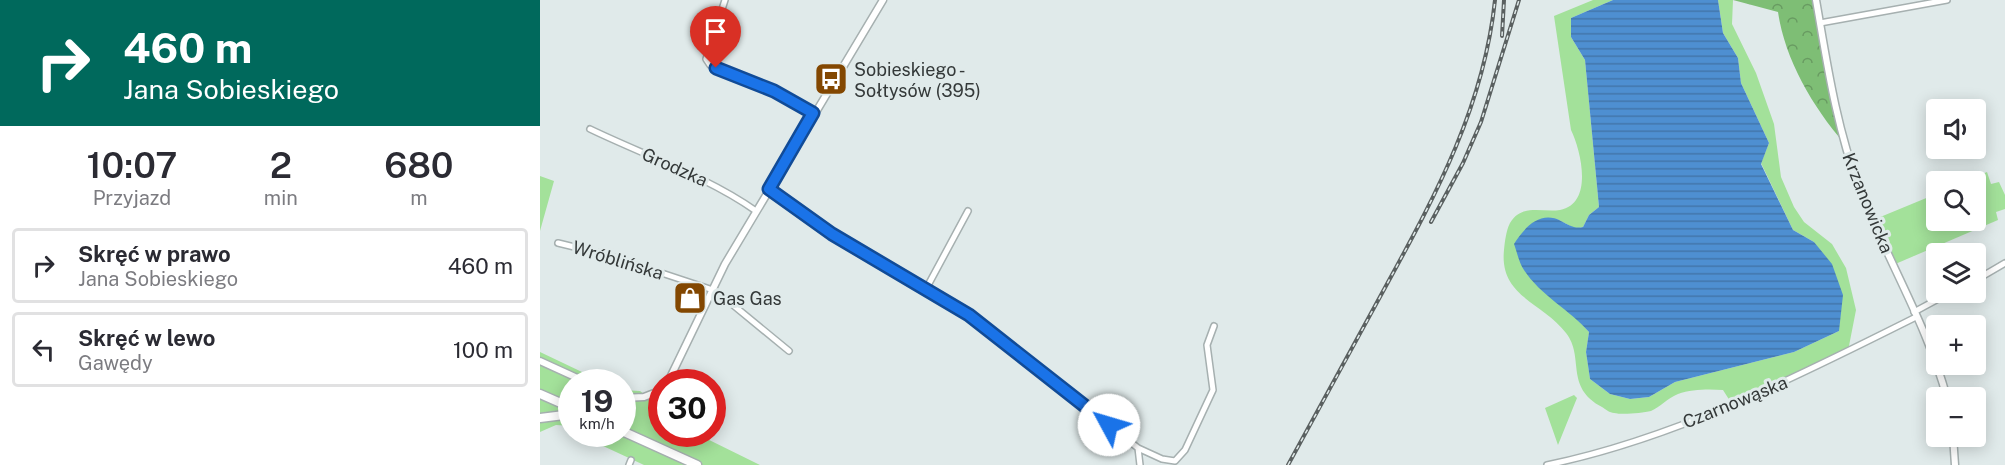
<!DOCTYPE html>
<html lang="pl">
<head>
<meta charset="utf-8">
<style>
  :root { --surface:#fff; --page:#f7f7f7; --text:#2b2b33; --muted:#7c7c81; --line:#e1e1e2 }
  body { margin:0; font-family:"Public Sans",sans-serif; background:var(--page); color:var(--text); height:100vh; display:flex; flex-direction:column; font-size:22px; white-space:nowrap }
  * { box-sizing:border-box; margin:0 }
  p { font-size:20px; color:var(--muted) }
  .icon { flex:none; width:33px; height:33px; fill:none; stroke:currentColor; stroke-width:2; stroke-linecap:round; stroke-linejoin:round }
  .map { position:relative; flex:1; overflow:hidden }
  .sheet { display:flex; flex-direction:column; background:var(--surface); width:540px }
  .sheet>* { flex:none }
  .top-card { background:#00695c; color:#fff; overflow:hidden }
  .fabs { position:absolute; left:1386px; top:99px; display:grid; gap:12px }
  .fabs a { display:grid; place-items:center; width:60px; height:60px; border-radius:6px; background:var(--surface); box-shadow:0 3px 15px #0003; font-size:30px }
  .speed { position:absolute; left:18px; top:369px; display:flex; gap:12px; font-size:30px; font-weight:700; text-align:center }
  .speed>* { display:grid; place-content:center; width:78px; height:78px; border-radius:50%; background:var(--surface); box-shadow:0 3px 15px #0003; line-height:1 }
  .speed small { font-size:15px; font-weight:400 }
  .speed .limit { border:9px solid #d22; background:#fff; color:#111 }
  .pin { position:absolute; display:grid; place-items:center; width:51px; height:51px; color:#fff; margin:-62px -26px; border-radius:50% 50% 50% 0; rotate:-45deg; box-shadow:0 0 6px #0007 }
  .pin .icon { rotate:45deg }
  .me { position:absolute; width:66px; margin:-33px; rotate:309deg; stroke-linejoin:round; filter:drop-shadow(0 0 4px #0008) }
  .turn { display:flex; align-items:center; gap:21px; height:126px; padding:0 24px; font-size:27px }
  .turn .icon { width:78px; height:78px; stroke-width:2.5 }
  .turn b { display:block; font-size:42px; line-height:51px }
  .eta { display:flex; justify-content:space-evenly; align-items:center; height:102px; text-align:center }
  .eta b { font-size:36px; font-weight:600; line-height:42px }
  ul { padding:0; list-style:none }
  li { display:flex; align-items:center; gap:18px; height:75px; margin:0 12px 9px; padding:0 12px; border:3px solid var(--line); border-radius:6px }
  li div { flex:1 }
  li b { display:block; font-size:22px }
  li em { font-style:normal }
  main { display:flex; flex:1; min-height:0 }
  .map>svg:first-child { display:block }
</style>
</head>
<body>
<main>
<section class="sheet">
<div class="top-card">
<div class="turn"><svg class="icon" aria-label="right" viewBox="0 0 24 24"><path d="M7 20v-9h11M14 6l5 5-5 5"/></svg><div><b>460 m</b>Jana Sobieskiego</div></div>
</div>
<div class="eta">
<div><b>10:07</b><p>Przyjazd</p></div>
<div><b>2</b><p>min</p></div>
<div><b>680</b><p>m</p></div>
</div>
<ul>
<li><svg class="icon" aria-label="right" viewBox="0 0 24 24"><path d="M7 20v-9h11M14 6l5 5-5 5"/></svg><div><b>Skręć w prawo</b><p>Jana Sobieskiego</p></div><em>460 m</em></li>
<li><svg class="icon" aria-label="left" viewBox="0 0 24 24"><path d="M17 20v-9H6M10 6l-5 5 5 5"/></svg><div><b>Skręć w lewo</b><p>Gawędy</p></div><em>100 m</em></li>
</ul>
</section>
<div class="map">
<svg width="1465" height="465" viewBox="0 0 1465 465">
  <defs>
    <pattern id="forest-crowns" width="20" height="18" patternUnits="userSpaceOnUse" patternTransform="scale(1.5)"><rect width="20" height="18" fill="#7ebe75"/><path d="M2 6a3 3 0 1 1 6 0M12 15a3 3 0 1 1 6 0" fill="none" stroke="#689b61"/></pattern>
    <pattern id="water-rules" width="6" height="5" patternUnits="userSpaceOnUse" patternTransform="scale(1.5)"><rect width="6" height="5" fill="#4e8fd1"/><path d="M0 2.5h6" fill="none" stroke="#4276ab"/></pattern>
  </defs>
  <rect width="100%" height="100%" fill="#e0eaea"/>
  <path fill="#a3e19a" d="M1053,0h20l-42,18v19l14,23 14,147 -10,8 -6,12 -7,2 -19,-10 -8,77 24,18 16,18 -3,20 4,27 20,15 20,5 19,-2 26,-15 119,-30 45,-21 -25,-89 -21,-12 -32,-67 8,-20 -28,-60 -3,-25 -15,-25 -5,-33h15l-1,24 24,49 18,51 7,53 13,30 10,15 28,22 14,24 10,42 -8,41 -118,50 -7,-11c-14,-1 -31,-1 -45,4 -10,4 -18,13 -27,17 -9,2 -28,4 -37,2 -4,0 -9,-4 -12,-6 -38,-20 -17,-50 -36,-74 -22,-30 -67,-36 -62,-83 1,-9 2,-19 6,-27 12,-20 33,-10 50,-13 34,-6 21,-60 11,-80l-17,-114z
    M1447,172l4,12 8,-2 6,13v14l-9,3 2,8 -105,45 -20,-45 63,-26v26h40v-38l-10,-1z
    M0,176l14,5 -14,50z
    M0,352l63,30h-31l-1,44 -15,-1 -16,7z
    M83,390l17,1 21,15 1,28h35l63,31h-116l-56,-26 2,-5h32z
    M1034,395l3,3 -19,47 -13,-37z"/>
  <path fill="url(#forest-crowns)" d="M1193,0h83l28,143c-31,-36 -59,-83 -66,-131z"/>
  <path fill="url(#water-rules)" d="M1073,0h105l5,33 15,25 3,25 28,60 -8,21 32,66 21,12 18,22 11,31 -4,36 -45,21 -119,30 -26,15 -19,2 -20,-5 -20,-15 -4,-27 3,-20c-19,-22 -49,-37 -65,-62 -5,-7 -7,-18 -10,-26 10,-16 26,-34 47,-23 8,4 13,8 22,6l6,-12 10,-8 -14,-147 -14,-23v-19z"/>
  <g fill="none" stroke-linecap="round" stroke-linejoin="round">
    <g stroke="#a6b0b0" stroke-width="8">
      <path id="minor" d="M185,0l-19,59 4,6 64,26 39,22
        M1280,23l127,-23
        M50,129c54,26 118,48 166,82
        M229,189l63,45 137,81 169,133 24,11 13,2 10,-11 28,-60 -6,-45 7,-19
        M18,243l49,12 109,36 73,60
        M1436,280l29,-17
        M386,289l42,-78
        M1374,312l37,-20
        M598,448l2,17
        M89,465l2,-5
        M1007,465c130,-27 251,-89 369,-148"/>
    </g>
    <g stroke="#a6b0b0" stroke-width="9">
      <path id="tertiary" d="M1276,0c11,63 20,126 43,187 27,71 68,137 88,211
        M0,361l46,21
        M128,382l57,-118 158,-264
        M82,398l22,-1 18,-7
        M1413,436l2,29"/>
    </g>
    <g stroke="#a6b0b0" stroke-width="11">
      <path id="primary" d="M0,394l32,14
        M0,418l32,-4
        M82,431l75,34"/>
    </g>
    <use href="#minor" stroke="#fff" stroke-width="5"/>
    <use href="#tertiary" stroke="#fff" stroke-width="6"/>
    <use href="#primary" stroke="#fff" stroke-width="8"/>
    <g stroke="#5a6060" stroke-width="4">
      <path id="rail" d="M962,36l2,-36
        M891,222l32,-59 18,-41 38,-122
        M748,465c33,-60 66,-120 99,-181 50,-91 97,-179 108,-284"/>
    </g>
    <use href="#rail" stroke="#e0eaea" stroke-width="1.5" stroke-dasharray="4.5" stroke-linecap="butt"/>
  </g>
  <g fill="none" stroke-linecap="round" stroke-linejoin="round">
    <g stroke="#114b97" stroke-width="15">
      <path id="route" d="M176,68l58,23 39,22 -44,76 63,45 137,81 140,110"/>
    </g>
    <use href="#route" stroke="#1a73e8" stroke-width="10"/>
  </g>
  <defs>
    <g id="bus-square" transform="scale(1.725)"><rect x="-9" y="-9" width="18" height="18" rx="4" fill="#834701" stroke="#e0eaea"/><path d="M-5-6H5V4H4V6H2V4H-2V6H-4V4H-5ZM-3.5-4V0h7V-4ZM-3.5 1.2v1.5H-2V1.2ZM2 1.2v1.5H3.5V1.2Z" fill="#fff"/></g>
    <g id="shop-square" transform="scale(1.725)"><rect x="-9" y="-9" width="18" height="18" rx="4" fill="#834701" stroke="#e0eaea"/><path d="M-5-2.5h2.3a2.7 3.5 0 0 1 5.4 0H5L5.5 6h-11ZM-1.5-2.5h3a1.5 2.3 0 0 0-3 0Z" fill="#fff"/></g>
  </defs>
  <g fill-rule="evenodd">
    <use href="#bus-square" x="291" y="79"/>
    <use href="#shop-square" x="150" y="298"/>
  </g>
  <g text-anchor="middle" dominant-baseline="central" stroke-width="6" stroke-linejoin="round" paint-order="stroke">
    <g font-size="18" fill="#343939" stroke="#e0eaea" text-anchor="start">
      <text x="314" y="69">Sobieskiego -<tspan x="314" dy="21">Sołtysów (395)</tspan></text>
      <text x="173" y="298">Gas Gas</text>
    </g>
    <g font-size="18" fill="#343939" stroke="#e0eaea">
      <text transform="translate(135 167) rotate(24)">Grodzka</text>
      <text transform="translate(1328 203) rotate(68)">Krzanowicka</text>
      <text transform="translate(78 260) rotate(17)">Wróblińska</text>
      <text transform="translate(1195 402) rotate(-22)">Czarnowąska</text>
    </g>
  </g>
</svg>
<div class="fabs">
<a><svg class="icon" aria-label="sound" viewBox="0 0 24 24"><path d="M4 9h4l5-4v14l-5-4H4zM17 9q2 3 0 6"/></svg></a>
<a><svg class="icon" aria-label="search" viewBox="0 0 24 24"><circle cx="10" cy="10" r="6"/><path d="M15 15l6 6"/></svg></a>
<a><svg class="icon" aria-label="layers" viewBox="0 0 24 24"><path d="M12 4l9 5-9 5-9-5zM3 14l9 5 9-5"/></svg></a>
<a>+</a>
<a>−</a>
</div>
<div class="speed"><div>19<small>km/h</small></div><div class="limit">30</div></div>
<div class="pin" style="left:176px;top:68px;background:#d93025"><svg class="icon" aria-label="arrive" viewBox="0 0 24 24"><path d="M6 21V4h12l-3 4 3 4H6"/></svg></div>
<svg class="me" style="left:569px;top:425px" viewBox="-20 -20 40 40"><circle r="19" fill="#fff"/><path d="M0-13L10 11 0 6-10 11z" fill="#1a73e8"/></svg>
</div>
</main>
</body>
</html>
